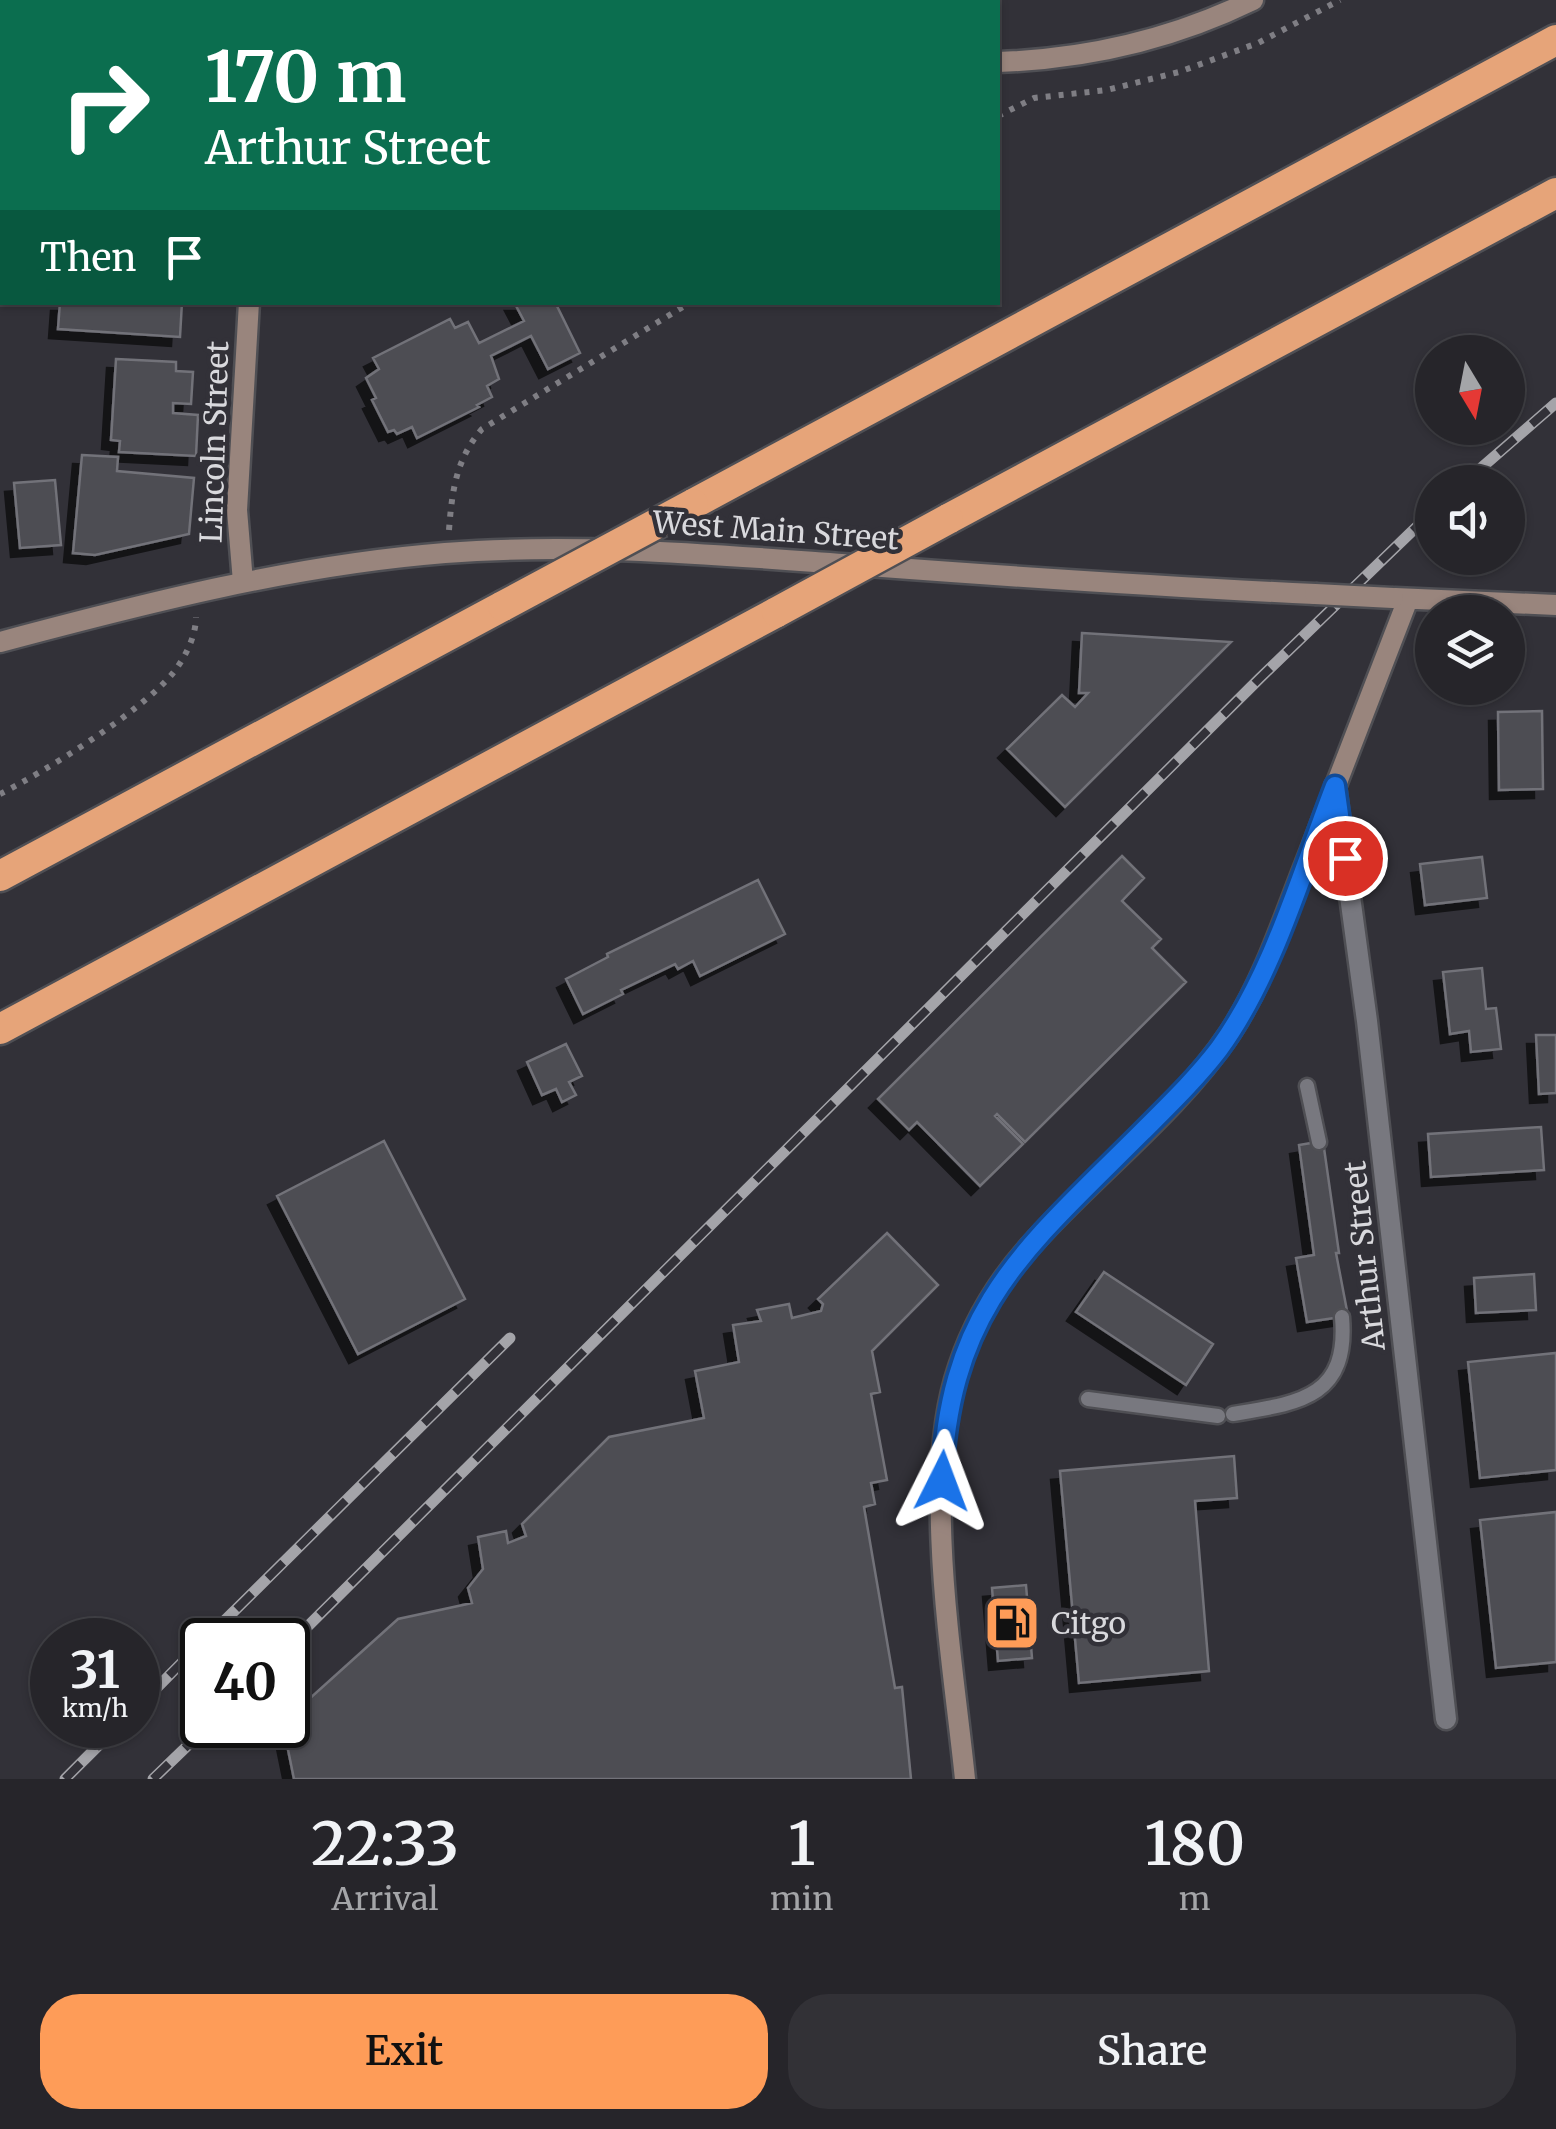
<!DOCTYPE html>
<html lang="en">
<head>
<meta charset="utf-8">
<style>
  :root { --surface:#26252a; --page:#323136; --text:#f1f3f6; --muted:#a4a5a8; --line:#424247; --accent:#fe9c58 }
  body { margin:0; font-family:Merriweather,serif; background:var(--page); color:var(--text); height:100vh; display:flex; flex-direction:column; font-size:38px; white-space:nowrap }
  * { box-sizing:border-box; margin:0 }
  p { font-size:32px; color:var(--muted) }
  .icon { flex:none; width:55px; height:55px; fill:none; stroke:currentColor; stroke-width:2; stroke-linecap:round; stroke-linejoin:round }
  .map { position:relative; height:1779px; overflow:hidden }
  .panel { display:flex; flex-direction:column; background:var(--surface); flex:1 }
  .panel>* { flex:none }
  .top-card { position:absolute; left:0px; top:0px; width:1000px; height:305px; box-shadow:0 2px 8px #0004,0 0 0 2px var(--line); background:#0b6e4f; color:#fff; overflow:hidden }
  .needle { width:65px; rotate:170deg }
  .controls { position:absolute; left:1415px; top:335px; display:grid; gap:20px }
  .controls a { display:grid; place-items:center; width:110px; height:110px; border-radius:50%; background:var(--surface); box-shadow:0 2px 8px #0004,0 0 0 2px var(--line); font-size:50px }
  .speed { position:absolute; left:30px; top:1618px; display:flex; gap:20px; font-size:50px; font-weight:700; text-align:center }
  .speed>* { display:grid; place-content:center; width:130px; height:130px; border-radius:50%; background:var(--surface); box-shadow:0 2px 8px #0004,0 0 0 2px var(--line); line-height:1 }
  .speed small { font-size:25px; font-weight:400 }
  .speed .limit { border:5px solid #111; border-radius:15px; background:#fff; color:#111 }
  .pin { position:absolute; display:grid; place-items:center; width:85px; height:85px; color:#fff; margin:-42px; border:5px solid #fff; border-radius:50%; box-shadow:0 2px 10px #0007 }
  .me { position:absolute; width:110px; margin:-55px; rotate:3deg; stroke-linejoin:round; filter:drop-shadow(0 0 8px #0008) }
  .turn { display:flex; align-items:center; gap:35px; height:210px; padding:0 40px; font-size:45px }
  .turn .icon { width:130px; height:130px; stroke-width:2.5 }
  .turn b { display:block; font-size:70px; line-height:85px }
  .then { display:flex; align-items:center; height:95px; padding:0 40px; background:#0003; gap:20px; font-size:38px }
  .eta { display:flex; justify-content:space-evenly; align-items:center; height:170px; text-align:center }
  .eta b { font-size:60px; font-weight:600; line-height:70px }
  .action { display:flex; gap:20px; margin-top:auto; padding:20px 40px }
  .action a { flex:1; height:115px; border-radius:40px; background:var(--accent); color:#111; font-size:40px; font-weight:600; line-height:115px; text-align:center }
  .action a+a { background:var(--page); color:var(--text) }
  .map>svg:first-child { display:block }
</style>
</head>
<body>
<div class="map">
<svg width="1556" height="1779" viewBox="0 0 1556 1779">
  <defs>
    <filter id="shadow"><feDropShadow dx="-9" dy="9" stdDeviation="0" flood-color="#0009"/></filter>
  </defs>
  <rect width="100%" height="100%" fill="#323138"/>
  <path fill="#4d4d53" stroke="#727279" stroke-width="2.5" filter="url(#shadow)" d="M0,0h32l-30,2v43z
    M0,59h2v67h-2z
    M60,302h122l-2,35 -122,-8z
    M514,302h41l25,51 -32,16 -17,-33 -40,20 8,23 -12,7 5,11 -15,8 2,2 -62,31 -5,-11 -15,7 -3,-4 -6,2 -16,-32 4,-2 -10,-20 13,-9 -6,-11 77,-39 5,9 13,-6 11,21 45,-22z
    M116,359l60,3v9l17,1 -2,32 -18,-1v10l25,2 -2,41 -77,-4 1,-11 -9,-1z
    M82,455l36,2 -1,14 77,7 -5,56 -94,21 -22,-2z
    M55,480l6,65 -41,3 -6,-65z
    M1082,633l149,9 -166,165 -58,-58 55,-54 13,12 13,-14h-9z
    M1542,711l1,78 -44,1 -1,-78z
    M1122,856l22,22 -22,23 39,38 -9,9 34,34 -161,160 -28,-28 -2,2 28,28 -43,42 -63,-64 -8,8 -31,-31z
    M1482,857l5,41 -62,7 -5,-41z
    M758,880l27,54 -85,42 -7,-15 -15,8 -3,-5 -54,26 2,4 -40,20 -17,-35 42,-22 -1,-3z
    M1482,968l4,41 10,-1 5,41 -30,3 -2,-21 -19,3 -7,-62z
    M1536,1035h20v58l-17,1z
    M566,1044l16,32 -13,6 7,13 -14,7 -6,-13 -14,6 -15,-33z
    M1541,1127l3,43 -113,7 -3,-43z
    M384,1141l81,158 -107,55 -81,-158z
    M1323,1141l16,112h-3l12,63 -41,6 -11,-64 18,-3 -15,-110z
    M887,1233l51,52 -66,66 8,41 -9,2 16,86 -16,3 4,21 -11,3 31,181 7,-1 9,92h-617l-11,-54h5v-7l110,-99 74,-16 -4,-15 15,-19 -5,-32 28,-6 2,12 18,-7 -4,-12 87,-87 95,-19 -9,-47 44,-9 -6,-37 28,-4 -4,-11 32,-6 3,14 29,-7 2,-7 -5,-5z
    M1104,1272l109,72 -27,41 -110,-73z
    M1534,1274l2,36 -60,3 -2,-35z
    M1556,1353v117l-76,8 -12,-116z
    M1234,1456l3,42 -42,3 14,170 -130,12 -19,-212z
    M1556,1512v150l-60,6 -16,-148z
    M1026,1585l6,73 -34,3 -6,-73z"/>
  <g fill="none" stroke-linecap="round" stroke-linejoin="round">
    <g stroke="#4f4f54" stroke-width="19">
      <path id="lane" d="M1307,1086l12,56
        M1088,1399l130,17
        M1233,1414c66,-11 116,-16 109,-97"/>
    </g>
    <g stroke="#4f4f54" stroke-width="25">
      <path id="street" d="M928,2v-2
        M1335,786l32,235 79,698"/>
    </g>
    <g stroke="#4f4f54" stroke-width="25">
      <path id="secondary" d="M277,2v-2
        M998,62c89,-3 175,-23 255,-62
        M243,582l-6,-72 12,-208
        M1395,598l161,7
        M0,642c146,-39 294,-77 445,-89 141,-11 283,3 424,13 148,11 297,21 446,28
        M965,1779c-12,-118 -42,-286 -10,-399 15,-52 42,-98 78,-137 64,-71 144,-131 197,-210 34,-52 54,-115 77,-173 34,-87 67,-174 101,-261"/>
    </g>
    <g stroke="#4f4f54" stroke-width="35">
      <path id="highway" d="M693,504l863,-464
        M948,519l608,-326
        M0,876l503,-270
        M0,1029l777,-417"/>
    </g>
    <path stroke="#7f7e84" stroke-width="6" stroke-dasharray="5 8" stroke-linecap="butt" d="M998,116l36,-18 73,-8 72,-18 79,-29 82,-43
      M449,530c3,-39 7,-71 33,-101l209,-127
      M0,794c46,-23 141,-82 173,-121 12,-15 23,-37 23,-56"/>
    <use href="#lane" stroke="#78787f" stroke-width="14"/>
    <use href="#street" stroke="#78787f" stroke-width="20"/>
    <use href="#secondary" stroke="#99857d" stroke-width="20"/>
    <use href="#highway" stroke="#e6a479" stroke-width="30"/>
    <g stroke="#a4a4a9" stroke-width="11">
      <path id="rail" d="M1465,482l91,-79
        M205,1640l305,-302
        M288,1646l971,-967 173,-167
        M138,1707l64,-65
        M65,1779l54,-54
        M153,1779l56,-54"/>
    </g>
    <use href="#rail" stroke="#323138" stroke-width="8" stroke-dasharray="22" stroke-linecap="butt"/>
    <g stroke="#4f4f54" stroke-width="25" stroke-linecap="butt">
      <path id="secondary-bridge" d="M1315,594l78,4"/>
    </g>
    <g stroke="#4f4f54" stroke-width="35" stroke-linecap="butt">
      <path id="highway-bridge" d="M503,606l190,-102
        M777,612l171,-93"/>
    </g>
    <use href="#secondary-bridge" stroke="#99857d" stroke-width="20"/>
    <use href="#highway-bridge" stroke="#e6a479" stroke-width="30"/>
  </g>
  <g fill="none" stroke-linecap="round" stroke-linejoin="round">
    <g stroke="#114b97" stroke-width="25">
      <path id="route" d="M942,1481c7,-175 84,-233 200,-349 27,-27 54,-53 77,-83 54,-74 83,-178 116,-263l10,72"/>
    </g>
    <use href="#route" stroke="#1a73e8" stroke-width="18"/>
  </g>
  <defs>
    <g id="fuel-square" transform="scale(2.875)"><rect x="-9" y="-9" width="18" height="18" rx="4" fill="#fe9c58" stroke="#323138"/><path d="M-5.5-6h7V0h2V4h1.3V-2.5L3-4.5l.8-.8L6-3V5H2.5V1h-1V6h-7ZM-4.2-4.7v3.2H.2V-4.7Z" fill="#111"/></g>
  </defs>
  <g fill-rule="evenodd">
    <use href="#fuel-square" x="1012" y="1623"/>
  </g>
  <g text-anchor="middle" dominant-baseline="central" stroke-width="9" stroke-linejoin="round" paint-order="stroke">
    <g font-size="30" fill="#d9d9dd" stroke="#323138">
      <text transform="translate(214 442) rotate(-88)">Lincoln Street</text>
      <text transform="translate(776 530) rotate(4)">West Main Street</text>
      <text transform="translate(1364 1256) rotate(-96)">Arthur Street</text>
    </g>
    <g font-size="30" fill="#d9d9dd" stroke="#323138" text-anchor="start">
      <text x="1051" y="1623">Citgo</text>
    </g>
  </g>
</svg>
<div class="controls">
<a><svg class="needle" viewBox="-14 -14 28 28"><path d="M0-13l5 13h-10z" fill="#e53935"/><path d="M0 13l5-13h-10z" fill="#a4a5a8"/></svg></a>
<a><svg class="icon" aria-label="sound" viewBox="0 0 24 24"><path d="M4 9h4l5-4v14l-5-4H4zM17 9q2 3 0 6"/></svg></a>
<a><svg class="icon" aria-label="layers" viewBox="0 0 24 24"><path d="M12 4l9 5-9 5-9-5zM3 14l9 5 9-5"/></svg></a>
</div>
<div class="speed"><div>31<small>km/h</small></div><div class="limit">40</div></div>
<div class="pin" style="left:1345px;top:858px;background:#d93025"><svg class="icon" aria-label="arrive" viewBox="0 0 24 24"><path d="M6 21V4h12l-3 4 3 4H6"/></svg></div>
<svg class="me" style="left:942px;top:1481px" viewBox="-20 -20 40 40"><path d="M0-17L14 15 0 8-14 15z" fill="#1a73e8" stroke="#fff" stroke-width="4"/></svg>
<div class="top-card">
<div class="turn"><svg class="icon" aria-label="right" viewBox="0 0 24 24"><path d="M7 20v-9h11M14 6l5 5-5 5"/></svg><div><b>170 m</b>Arthur Street</div></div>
<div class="then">Then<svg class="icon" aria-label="arrive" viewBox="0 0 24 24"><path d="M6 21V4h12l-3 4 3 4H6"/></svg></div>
</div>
</div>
<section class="panel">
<div class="eta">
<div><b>22:33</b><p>Arrival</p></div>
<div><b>1</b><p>min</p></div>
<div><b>180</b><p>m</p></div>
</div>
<div class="action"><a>Exit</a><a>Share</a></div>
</section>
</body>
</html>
